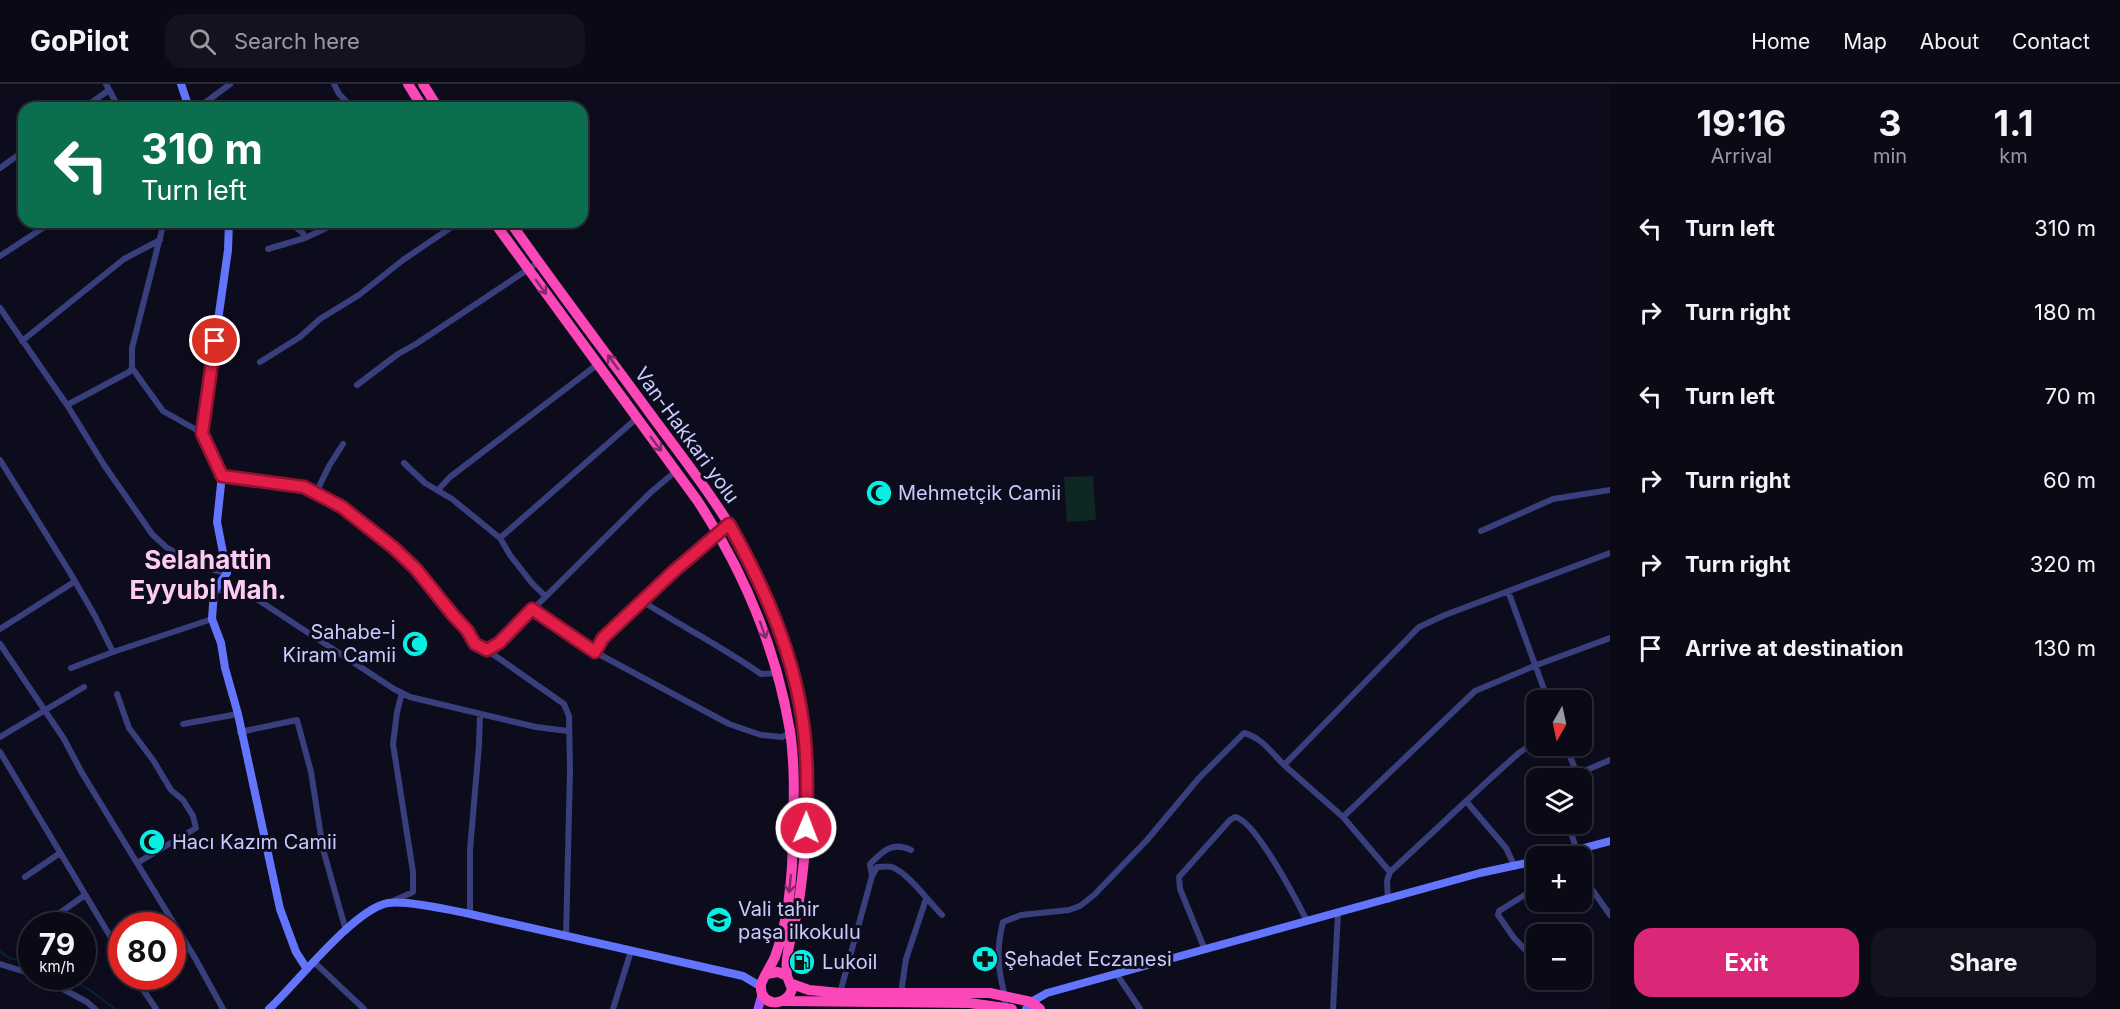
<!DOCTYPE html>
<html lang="en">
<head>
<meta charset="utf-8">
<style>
  :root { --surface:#0a0916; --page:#13121f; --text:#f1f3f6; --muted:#999aa1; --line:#2a2a35; --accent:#db2777 }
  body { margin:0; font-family:Inter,sans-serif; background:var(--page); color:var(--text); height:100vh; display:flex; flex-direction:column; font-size:22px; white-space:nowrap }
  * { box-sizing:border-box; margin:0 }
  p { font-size:20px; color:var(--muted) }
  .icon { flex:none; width:33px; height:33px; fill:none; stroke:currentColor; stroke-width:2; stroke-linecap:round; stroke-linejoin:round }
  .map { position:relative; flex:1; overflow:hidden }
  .side { display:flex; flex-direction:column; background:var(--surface); width:510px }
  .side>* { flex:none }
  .guide { position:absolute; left:18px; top:18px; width:570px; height:126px; border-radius:18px; box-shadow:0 3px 9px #0003,0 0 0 2px var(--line); background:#0b6e4f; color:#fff; overflow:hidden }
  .needle { width:39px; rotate:189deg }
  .controls { position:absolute; left:1526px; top:606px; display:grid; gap:12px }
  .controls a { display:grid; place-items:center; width:66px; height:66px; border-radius:12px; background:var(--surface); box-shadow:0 3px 9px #0003,0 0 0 2px var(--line); font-size:30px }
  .speed { position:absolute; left:18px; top:828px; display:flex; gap:12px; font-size:30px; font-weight:700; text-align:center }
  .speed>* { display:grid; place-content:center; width:78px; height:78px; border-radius:50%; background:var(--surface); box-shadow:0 3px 9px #0003,0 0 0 2px var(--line); line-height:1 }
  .speed small { font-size:15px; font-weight:400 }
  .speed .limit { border:9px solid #d22; background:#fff; color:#111 }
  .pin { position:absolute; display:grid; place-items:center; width:51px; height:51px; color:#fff; margin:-26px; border:3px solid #fff; border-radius:50%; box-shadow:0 2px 6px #0007 }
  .me { position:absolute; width:66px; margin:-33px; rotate:1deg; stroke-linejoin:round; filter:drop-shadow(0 0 4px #0008) }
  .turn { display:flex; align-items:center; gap:21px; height:126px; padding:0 24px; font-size:27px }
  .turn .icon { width:78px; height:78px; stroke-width:2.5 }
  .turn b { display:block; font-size:42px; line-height:51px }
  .eta { display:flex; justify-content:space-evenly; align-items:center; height:102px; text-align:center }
  .eta b { font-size:36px; font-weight:700; line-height:42px }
  .cta { display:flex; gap:12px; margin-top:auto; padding:12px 24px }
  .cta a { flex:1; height:69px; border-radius:18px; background:var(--accent); color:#fff; font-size:24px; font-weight:700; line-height:69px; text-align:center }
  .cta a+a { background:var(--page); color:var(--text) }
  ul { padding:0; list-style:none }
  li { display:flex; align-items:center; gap:18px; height:84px; padding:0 24px }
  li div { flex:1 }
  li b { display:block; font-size:22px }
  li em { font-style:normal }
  header { display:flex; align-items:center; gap:36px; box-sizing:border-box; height:84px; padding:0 30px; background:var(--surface); border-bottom:2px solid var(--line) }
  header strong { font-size:28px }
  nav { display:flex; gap:33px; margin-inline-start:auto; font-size:21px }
  .search { width:420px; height:54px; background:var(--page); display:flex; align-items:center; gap:15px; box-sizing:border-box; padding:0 21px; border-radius:18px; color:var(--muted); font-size:22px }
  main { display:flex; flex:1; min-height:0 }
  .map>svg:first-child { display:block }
</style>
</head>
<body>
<header>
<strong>GoPilot</strong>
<div class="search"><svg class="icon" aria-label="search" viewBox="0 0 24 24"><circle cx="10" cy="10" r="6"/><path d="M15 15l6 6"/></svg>Search here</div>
<nav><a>Home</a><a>Map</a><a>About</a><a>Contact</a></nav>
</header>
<main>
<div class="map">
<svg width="1610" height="925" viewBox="0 0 1610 925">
  <rect width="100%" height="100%" fill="#0d0c1d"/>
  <path fill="#0f2723" d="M1093,392l3,44 -29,2 -3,-45z"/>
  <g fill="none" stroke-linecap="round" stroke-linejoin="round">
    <path stroke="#0a2239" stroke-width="2" d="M0,867c10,10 19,9 32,10
      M67,892l23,14 25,19"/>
    <path stroke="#383f7c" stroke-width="6" d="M106,0l13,24
      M334,0l5,10 14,14
      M84,24l25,-18
      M198,24l32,-24
      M0,84l24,-17
      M164,138l-32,126v20l31,43 39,22
      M289,138l14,11 2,5
      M268,165l37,-11 34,-16
      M0,172l52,-34
      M0,224l67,97 37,60 48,69 14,13 14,8 34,15 13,3
      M22,257l102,-82 36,-19
      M260,278l40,-25 20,-18 39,-24 44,-35 56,-38
      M357,301l41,-31 18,-10 123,-82
      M67,321l62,-33 3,-4
      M0,376l69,111 26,45 18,36
      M404,379l21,20 27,16 48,39 10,17 21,27 14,14
      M222,391l82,12 38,20 52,41 22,21 37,47 14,14 8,14 12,6 77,54 5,12 1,54 -4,167
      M438,406l12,-13 148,-113
      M316,409l13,-27 14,-22
      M1481,447l72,-32 57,-9
      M500,454l137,-120
      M214,507l22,-3 10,4 148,97 16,8 126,30 32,4
      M1508,507l40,109
      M642,517c39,25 81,46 119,73l16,-1
      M532,525l63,43 134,72 32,11 21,2 8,-4
      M0,545l74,-47
      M0,560l64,95 18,34 113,185 28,51
      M487,566l12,-7 151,-150 26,-22
      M595,568l8,-14 71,-67 55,-47
      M71,584l42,-16 99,-33
      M117,610l12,34 24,32 18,30 12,10 10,16 3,12 -59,35
      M183,640l55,-10
      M240,648l57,-12 14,52 12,77 23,82
      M0,653l84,-50
      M1566,662l11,28
      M0,668l122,204
      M1568,694l42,-18
      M1466,717l40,47 9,19
      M1343,733l132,-126 59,-25 76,-28
      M1568,740l9,27
      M1390,788l102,-95 28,-25 16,-10
      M1581,790l29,41
      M872,792l-2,-12c13,-13 22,-23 41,-14
      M25,793l35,-24
      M1536,804l-37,23 -1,4 16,23 22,23
      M1388,816l-1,-19 3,-9 -47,-55 -59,-52 135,-138 26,-12 165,-62
      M393,817l20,-9v-20l-20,-128 4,-32 5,-19
      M470,830v-64l9,-105 1,-30
      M36,842l21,-11 28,-20
      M31,844h1
      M1205,866l-25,-61 -1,-12 51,-57 5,-3c20,3 62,84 72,104
      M314,878l50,47
      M0,880l32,10
      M1116,889l24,36
      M39,892l48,26 8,7
      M134,892l22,33
      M1553,896l2,1
      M840,909l32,-117 5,-9c5,0 10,-1 15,0 17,7 36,34 50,48
      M901,909l5,-34 20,-60
      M1005,923c1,-11 -2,-18 -4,-28 -4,-20 -3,-38 2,-57l18,-7 48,-5 11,-4 14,-11 53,-55 52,-62 45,-45c17,4 28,20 40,32
      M613,925l18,-58
      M1333,925l5,-97"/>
    <path stroke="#6375fc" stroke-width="8" d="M181,0l8,24
      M229,138l-1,28 -26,183 20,42 -5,47 10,51 -13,18 -2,28 9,24 4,25 13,46 42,195 16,43 11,17
      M1554,772l56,-15
      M269,925c27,-25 85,-100 119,-106 19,-3 62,7 82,11l273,62 17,10
      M1026,925l5,-7 16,-9 433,-120 56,-12"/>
    <path stroke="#a453fb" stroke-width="9" d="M758,925l4,-14"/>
    <path stroke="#fb47b8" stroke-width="10" d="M408,0l15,24
      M423,0l15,24
      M494,138l203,278c46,70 79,148 93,231 5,33 4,68 3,101 0,42 -4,86 -18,125 -3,7 -14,24 -14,28 -2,22 26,23 31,4l-5,-13 -9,-4 -11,2
      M510,138c45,64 93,127 139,190 27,37 57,74 81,114 37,62 64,132 74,203 8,56 3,116 -5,172 -3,24 -15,50 -12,75
      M792,900l17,6 31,3h150l41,9 9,7
      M784,917l185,2 43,6"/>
  </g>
  <defs><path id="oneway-shaft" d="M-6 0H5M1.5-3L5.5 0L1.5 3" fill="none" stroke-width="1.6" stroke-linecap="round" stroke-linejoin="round" transform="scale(1.5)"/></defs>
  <g stroke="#842a6a">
    <use href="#oneway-shaft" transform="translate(541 203) rotate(54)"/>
    <use href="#oneway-shaft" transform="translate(613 278) rotate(-126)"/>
    <use href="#oneway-shaft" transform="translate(656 360) rotate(53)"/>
    <use href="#oneway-shaft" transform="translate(763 546) rotate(70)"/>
    <use href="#oneway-shaft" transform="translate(790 800) rotate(96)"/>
  </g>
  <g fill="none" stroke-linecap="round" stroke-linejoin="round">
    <g stroke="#92132f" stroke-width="15">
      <path id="route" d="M215,257l-13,92 20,43 82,11 38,20 52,41 22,21 37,46 14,15 8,14 12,6 12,-7 33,-34 63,43 8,-14 71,-67 55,-47c36,64 67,134 75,207 4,33 3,65 2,97"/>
    </g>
    <use href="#route" stroke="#e11d48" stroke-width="10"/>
  </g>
  <defs>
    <g id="mosque-disc" transform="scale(1.35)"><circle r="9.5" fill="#05efe4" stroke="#0d0c1d"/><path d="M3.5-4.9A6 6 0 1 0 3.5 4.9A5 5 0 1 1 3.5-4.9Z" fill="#111"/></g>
    <g id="school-disc" transform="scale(1.35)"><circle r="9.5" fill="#05efe4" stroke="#0d0c1d"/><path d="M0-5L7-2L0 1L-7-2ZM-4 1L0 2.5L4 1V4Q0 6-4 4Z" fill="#111"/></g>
    <g id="pharmacy-disc" transform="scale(1.35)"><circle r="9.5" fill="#05efe4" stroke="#0d0c1d"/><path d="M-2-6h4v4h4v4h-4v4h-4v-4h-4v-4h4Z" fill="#111"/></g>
    <g id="fuel-disc" transform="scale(1.35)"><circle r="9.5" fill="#05efe4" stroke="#0d0c1d"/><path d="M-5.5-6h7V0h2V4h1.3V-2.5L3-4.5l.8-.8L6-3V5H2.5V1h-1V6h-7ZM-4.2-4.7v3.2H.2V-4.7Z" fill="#111"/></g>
  </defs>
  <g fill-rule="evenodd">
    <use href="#mosque-disc" x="879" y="409"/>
    <use href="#mosque-disc" x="415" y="560"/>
    <use href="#mosque-disc" x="152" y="758"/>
    <use href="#school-disc" x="719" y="836"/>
    <use href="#pharmacy-disc" x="985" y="875"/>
    <use href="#fuel-disc" x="802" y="878"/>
  </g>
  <g text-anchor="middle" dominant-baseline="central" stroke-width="6" stroke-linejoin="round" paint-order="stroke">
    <g font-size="20" fill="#cacbfe" stroke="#0d0c1d">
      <text transform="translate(687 351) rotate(54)">Van-Hakkari yolu</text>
    </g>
    <g font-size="20" fill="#cacbfe" stroke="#0d0c1d" text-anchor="start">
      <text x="898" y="409">Mehmetçik Camii</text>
      <text x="396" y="548" text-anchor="end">Sahabe-İ<tspan x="396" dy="23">Kiram Camii</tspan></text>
      <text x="172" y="758">Hacı Kazım Camii</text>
      <text x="738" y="825">Vali tahir<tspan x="738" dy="23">paşa ilkokulu</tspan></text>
      <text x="1004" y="875">Şehadet Eczanesi</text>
      <text x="822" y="878">Lukoil</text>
    </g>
    <g font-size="26" font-weight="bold" fill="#feccf3" stroke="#0d0c1d">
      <text x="208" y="475">Selahattin<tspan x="208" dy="30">Eyyubi Mah.</tspan></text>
    </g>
  </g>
</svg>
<div class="controls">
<a><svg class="needle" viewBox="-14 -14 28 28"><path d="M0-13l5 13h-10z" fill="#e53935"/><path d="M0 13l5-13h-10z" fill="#999aa1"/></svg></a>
<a><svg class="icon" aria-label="layers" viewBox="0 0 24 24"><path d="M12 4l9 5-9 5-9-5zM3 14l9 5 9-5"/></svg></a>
<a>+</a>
<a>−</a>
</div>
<div class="speed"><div>79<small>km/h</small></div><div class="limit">80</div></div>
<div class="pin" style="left:215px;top:257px;background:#d93025"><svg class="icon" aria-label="arrive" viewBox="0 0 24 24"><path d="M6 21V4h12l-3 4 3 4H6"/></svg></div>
<svg class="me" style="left:806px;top:744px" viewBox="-20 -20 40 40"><circle r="17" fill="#e11d48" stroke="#fff" stroke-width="3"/><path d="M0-11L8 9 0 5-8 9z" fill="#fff"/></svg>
<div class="guide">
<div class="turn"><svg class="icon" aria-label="left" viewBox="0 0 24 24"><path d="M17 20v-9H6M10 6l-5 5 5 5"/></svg><div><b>310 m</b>Turn left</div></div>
</div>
</div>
<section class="side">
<div class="eta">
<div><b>19:16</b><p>Arrival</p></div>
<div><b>3</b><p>min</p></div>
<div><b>1.1</b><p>km</p></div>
</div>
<ul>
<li><svg class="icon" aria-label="left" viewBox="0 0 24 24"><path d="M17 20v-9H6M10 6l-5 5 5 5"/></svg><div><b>Turn left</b></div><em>310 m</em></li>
<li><svg class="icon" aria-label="right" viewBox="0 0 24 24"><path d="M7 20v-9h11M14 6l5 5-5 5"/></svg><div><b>Turn right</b></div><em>180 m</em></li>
<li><svg class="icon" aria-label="left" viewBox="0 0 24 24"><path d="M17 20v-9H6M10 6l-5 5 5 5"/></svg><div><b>Turn left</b></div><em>70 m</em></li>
<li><svg class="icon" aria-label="right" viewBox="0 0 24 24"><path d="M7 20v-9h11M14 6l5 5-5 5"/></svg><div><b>Turn right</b></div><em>60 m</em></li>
<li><svg class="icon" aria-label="right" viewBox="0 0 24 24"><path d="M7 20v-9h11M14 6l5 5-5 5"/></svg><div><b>Turn right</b></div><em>320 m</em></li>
<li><svg class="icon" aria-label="arrive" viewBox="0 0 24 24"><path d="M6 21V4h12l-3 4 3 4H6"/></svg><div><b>Arrive at destination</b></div><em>130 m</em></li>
</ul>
<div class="cta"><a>Exit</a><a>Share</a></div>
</section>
</main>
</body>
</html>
